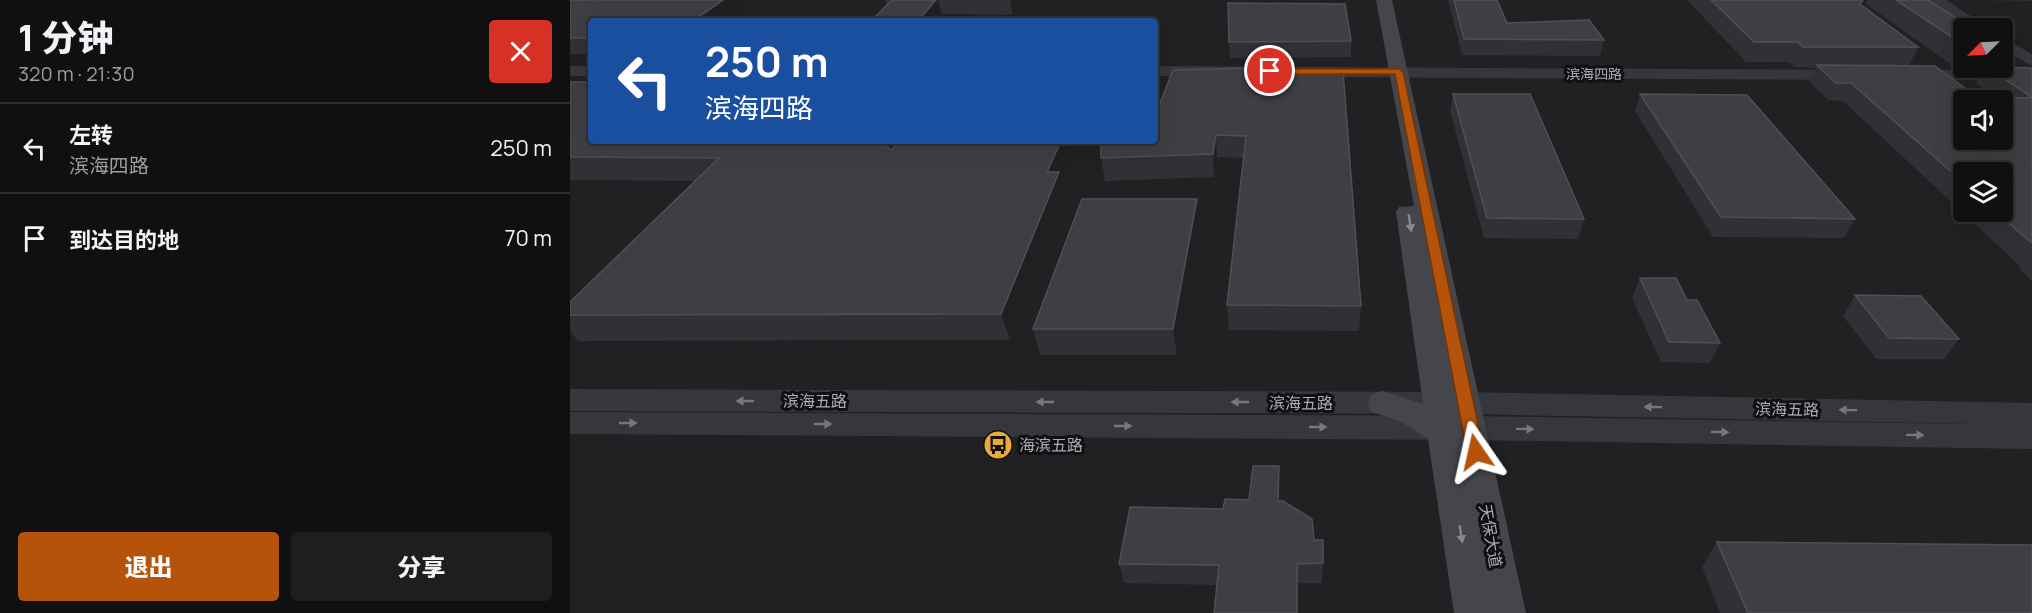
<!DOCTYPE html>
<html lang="zh">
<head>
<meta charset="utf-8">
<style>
  :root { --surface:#101011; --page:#1e1e1f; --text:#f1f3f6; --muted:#9c9d9f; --line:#303031; --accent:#b45309 }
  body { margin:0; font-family:Manrope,"Noto Sans SC",sans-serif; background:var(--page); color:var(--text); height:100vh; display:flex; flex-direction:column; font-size:22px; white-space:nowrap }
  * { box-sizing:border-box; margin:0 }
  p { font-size:20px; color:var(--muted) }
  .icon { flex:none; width:33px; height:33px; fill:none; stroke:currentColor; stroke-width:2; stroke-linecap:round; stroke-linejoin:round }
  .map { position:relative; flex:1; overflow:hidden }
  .side { display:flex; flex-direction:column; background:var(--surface); width:570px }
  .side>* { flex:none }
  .hud { position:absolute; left:18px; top:18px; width:570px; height:126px; border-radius:6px; box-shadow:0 6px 24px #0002,0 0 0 2px var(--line); background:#1a4fa0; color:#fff; overflow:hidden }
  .needle { width:39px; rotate:246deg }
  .tools { position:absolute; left:1383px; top:18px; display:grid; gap:12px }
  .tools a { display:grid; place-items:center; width:60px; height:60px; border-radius:6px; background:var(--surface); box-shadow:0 6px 24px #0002,0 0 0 2px var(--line); font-size:30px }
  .pin { position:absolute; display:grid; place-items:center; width:51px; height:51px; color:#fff; margin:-26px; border:3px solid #fff; border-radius:50%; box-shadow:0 2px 6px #0007 }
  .me { position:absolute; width:66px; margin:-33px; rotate:349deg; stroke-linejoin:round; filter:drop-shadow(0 0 4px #0008) }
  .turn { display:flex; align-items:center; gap:21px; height:126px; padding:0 18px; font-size:27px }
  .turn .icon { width:78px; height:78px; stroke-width:2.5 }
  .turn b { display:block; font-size:42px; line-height:51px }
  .round { display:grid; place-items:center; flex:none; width:63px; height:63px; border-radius:6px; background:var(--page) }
  .summary { display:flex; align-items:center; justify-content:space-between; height:102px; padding:0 18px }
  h1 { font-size:36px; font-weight:800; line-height:45px }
  .cta { display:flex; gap:12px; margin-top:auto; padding:12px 18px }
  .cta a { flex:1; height:69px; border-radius:6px; background:var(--accent); color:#fff; font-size:24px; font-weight:800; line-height:69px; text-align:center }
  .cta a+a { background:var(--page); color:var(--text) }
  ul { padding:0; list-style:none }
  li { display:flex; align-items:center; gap:18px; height:90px; padding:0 18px; border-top:2px solid var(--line) }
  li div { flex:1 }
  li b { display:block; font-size:22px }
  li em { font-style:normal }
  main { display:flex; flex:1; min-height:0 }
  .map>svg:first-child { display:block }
</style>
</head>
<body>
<main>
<section class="side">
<div class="summary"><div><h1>1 分钟</h1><p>320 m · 21:30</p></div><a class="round" style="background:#d93025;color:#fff"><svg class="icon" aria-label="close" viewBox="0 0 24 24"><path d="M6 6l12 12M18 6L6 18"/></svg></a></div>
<ul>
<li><svg class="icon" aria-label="left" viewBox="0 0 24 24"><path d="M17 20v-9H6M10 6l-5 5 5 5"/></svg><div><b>左转</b><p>滨海四路</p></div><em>250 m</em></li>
<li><svg class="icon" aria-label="arrive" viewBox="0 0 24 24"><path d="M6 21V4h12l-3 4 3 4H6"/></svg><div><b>到达目的地</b></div><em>70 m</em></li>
</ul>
<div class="cta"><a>退出</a><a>分享</a></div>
</section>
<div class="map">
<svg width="1462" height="613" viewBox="0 0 1462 613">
  <rect width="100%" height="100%" fill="#151517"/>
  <path fill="#212124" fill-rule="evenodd" d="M0,0h1462v613h-1462zM21,21h564v120h-564zM1394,28h38v40h-38zM1394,100h38v40h-38zM1394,172h38v40h-38z"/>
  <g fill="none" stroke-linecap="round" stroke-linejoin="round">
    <path fill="#36373c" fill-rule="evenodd" d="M1359,0h17l43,28h-18z
      M1432,37l30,17v12l-30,-17z
      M0,66h21v10h-21z
      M585,66l693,4 6,1 3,4 -3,4 -6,1 -693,-4z
      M1344,70l118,1v10l-124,-2 -3,-4 3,-4z
      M0,389l896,3 566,11v22l-566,-11 -896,-3z
      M0,412l901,4 561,9v24l-561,-9 -901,-6z"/>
    <path fill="#44464b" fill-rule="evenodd" d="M806,0h16l134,613h-72l-26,-174 -28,-18 -28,-9 -5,-9 5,-9 11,-3 40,13 -27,-192 3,-5 15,-1z"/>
  </g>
  <path fill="#313135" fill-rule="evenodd" d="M0,0l21,21v33h-21z
    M315,0h138l-10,15 -71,-1 -55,-9z
    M878,0h49l10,23 97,17 -4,16 -138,-1z
    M1117,0h241l36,28v40h68v213l-13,-13 1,-2 -177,-165 -15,-1 -19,-18 7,-14 -21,-1 -6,-5h-43zM1296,4l90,64h29l-9,15 21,15 -20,-1 -68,-31 9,-19 -54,-40zM1394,172l38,40h-38z
    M1408,0h54v1z
    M781,41v16l-121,1 -1,-16z
    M681,68l1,4 109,234 -2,25 -130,-1 -2,-25 16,-147 -26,-1 -3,20 -109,4 -4,-23 54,-17z
    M0,82l21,59h304l-5,8 2,1 169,28 4,18 -55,144 -432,1 -8,-10v-29l125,-121 -125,-1z
    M883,94l131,125 -6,20 -94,-1 -34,-127z
    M1070,94l215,125 -11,19 -131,-1 -78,-126z
    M627,199l2,25 -22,131h-137l-7,-26z
    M1070,278l80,65 -10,20 -49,-1 -29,-64z
    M1285,295l104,44 -15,20h-68l-33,-43z
    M710,487l-1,14 35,39 9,23 -1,20 -105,2 -93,-2 -5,-19 104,-55z
    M1147,542l315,71h-312l-18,-46z"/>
  <path fill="#202023" d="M153,0h27l-28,21h-29z
    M366,0h2l4,14 -6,7h-18z
    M440,0h13l-10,15z
    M1293,0h4l-1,4 -15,19 9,-19z
    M646,135l1,22 -3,20 -1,-23z
    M305,141h20l-13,19z
    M491,141h15l-15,37 4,18 -55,144 -9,-26 46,-142z
    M627,199l2,25 -22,131 -4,-26z
    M709,466l1,21 -1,34 -1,-20z"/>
  <path fill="#3e3e43" stroke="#4e5055" stroke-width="1.5" fill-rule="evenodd" d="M0,0h153l-30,21h-102v17h-21z
    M322,0h44l-18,21h-47z
    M884,0h43l10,23 82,-3 15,20 -140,-1z
    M1141,0h152l-3,4 58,43h-115l-5,-5h-44z
    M1326,0h32l44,28h-8v17z
    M658,3l117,1 6,37 -122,1z
    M1247,65l118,1 42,31 55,1v145l-36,-31h6v-40h-38v11l-113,-100h-15zM1394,100h38v40h-38z
    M1432,67l30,1v29l-44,-29h14z
    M681,68l-3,4 95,-1 18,235 -134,-1 19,-169 -30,-1 -3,19 -112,4v-17h54v-25l18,-46z
    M0,82h21v59h289l12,9 7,-9h162l-14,31h12l-58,142 -431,1v-13l149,-144 -149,-1z
    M883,94h77l54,125 -97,-1z
    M1070,94l107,1 108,124 -134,-2z
    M512,199h115l-24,130h-140z
    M1070,278h36l11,22h10l23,43 -51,-1z
    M1285,295l66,1 38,43 -70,-1z
    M683,466h26l-1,35h5l29,18 2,21h9v23l-26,1v49h-83l5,-48 -100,-1 11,-57 93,2 2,-10 24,1z
    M1147,542l315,3v68h-284z"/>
  <defs><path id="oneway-solid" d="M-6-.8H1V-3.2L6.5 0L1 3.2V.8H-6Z" transform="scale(1.5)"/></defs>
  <g fill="#858891">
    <use href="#oneway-solid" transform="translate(840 223) rotate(81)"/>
    <use href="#oneway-solid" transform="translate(891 534) rotate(81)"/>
  </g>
  <g fill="#75777f">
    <use href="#oneway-solid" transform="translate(175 401) rotate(-180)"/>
    <use href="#oneway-solid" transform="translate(475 402) rotate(-180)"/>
    <use href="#oneway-solid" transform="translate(670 402) rotate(-180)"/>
    <use href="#oneway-solid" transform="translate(1083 407) rotate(-179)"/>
    <use href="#oneway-solid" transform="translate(1278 410) rotate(-179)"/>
    <use href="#oneway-solid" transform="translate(58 423)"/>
    <use href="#oneway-solid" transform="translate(253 424)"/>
    <use href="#oneway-solid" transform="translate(553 426)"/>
    <use href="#oneway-solid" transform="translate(748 427)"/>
    <use href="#oneway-solid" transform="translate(955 429) rotate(1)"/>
    <use href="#oneway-solid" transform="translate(1150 432) rotate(1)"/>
    <use href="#oneway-solid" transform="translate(1345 435) rotate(1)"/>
  </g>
  <path fill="#b45309" stroke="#753606" stroke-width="1.5" d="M697,69h132l4,3 81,380 -3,4 -5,2 -6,-2 -3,-4 -72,-378h-125l-3,-1z"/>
  <defs>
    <g id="bus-disc" transform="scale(1.5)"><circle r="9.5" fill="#e9a93b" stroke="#101012"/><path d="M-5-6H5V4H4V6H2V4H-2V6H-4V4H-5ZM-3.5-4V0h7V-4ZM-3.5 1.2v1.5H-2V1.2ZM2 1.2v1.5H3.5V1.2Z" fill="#111"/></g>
  </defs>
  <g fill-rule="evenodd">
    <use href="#bus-disc" x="428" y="445"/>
  </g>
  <g text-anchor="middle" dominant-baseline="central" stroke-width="6" stroke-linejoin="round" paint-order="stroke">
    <g font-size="14" fill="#a8acb6" stroke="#101012">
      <text x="1024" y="73">滨海四路</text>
    </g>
    <g font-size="16" fill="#a8acb6" stroke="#101012">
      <text x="245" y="401">滨海五路</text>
      <text x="731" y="403">滨海五路</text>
      <text transform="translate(1217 409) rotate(1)">滨海五路</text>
      <text transform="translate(921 536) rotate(80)">天保大道</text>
    </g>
    <g font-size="16" fill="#a8acb6" stroke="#101012" text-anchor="start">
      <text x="449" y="445">海滨五路</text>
    </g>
  </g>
</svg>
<div class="tools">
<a><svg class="needle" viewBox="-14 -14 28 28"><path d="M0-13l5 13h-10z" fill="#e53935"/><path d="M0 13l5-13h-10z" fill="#9c9d9f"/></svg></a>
<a><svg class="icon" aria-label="sound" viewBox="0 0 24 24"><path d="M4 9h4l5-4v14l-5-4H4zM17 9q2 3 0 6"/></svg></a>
<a><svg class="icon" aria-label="layers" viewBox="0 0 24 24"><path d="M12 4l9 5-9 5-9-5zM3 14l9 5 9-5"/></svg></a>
</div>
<div class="pin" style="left:700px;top:71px;background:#d93025"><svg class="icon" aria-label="arrive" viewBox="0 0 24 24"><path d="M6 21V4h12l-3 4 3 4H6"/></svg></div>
<svg class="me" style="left:906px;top:452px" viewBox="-20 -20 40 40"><path d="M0-17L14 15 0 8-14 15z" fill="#b45309" stroke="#fff" stroke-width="4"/></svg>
<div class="hud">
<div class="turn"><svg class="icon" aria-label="left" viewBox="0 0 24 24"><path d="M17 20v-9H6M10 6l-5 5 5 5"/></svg><div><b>250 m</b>滨海四路</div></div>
</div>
</div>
</main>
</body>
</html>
